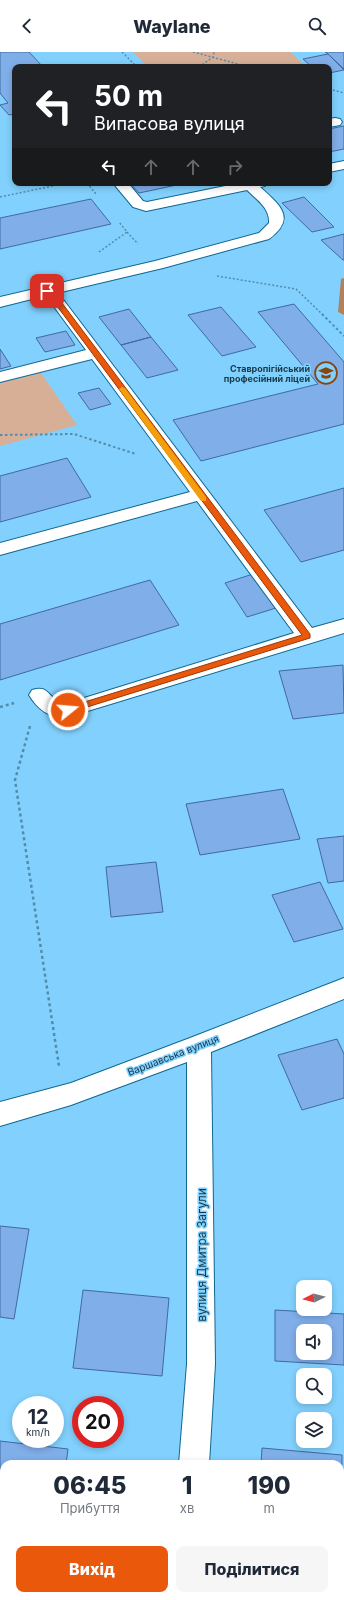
<!DOCTYPE html>
<html lang="uk">
<head>
<meta charset="utf-8">
<style>
  :root { --surface:#fff; --page:#f6f6f7; --text:#1f2937; --muted:#747a83; --accent:#ea580c }
  body { margin:0; font-family:Inter,sans-serif; background:var(--page); color:var(--text); height:100vh; display:flex; flex-direction:column; font-size:15px; white-space:nowrap }
  * { box-sizing:border-box; margin:0 }
  p { font-size:13px; color:var(--muted) }
  .icon { flex:none; width:22px; height:22px; fill:none; stroke:currentColor; stroke-width:2; stroke-linecap:round; stroke-linejoin:round }
  .map { position:relative; flex:1; overflow:hidden }
  .drawer { position:absolute; left:0px; top:1408px; width:344px; height:140px; display:flex; flex-direction:column; background:var(--surface); border-radius:12px 12px 0 0; box-shadow:0 2px 6px #0003 }
  .drawer>* { flex:none }
  .hud { position:absolute; left:12px; top:12px; width:320px; height:122px; border-radius:8px; box-shadow:0 2px 6px #0003; background:#202124; color:#fff; overflow:hidden }
  .needle { width:26px; rotate:264deg }
  .fabs { position:absolute; left:296px; top:1228px; display:grid; gap:8px }
  .fabs a { display:grid; place-items:center; width:36px; height:36px; border-radius:8px; background:var(--surface); box-shadow:0 2px 6px #0003; font-size:20px }
  .speed { position:absolute; left:12px; top:1344px; display:flex; gap:8px; font-size:20px; font-weight:700; text-align:center }
  .speed>* { display:grid; place-content:center; width:52px; height:52px; border-radius:50%; background:var(--surface); box-shadow:0 2px 6px #0003; line-height:1 }
  .speed small { font-size:10px; font-weight:400 }
  .speed .limit { border:6px solid #d22; background:#fff; color:#111 }
  .pin { position:absolute; display:grid; place-items:center; width:34px; height:34px; color:#fff; margin:-17px; border-radius:8px; box-shadow:0 2px 6px #0006 }
  .me { position:absolute; width:44px; margin:-22px; rotate:73deg; stroke-linejoin:round; filter:drop-shadow(0 0 3px #0008) }
  .turn { display:flex; align-items:center; gap:14px; height:84px; padding:0 16px; font-size:18px }
  .turn .icon { width:52px; height:52px; stroke-width:2.5 }
  .turn b { display:block; font-size:28px; line-height:34px }
  .lanes { display:flex; align-items:center; height:38px; padding:0 16px; background:#0003; justify-content:center; gap:20px; direction:ltr }
  .lanes .off { opacity:.35 }
  .eta { display:flex; justify-content:space-evenly; align-items:center; height:68px; text-align:center }
  .eta b { font-size:24px; font-weight:800; line-height:28px }
  .cta { display:flex; gap:8px; margin-top:auto; padding:8px 16px }
  .cta a { flex:1; height:46px; border-radius:8px; background:var(--accent); color:#fff; font-size:16px; font-weight:800; line-height:46px; text-align:center }
  .cta a+a { background:var(--page); color:var(--text) }
  header { display:flex; justify-content:space-between; align-items:center; height:52px; padding:0 16px; background:var(--surface); font-size:18px; font-weight:800 }
  .map>svg:first-child { display:block }
</style>
</head>
<body>
<header><svg class="icon" aria-label="back" viewBox="0 0 24 24"><path d="M15 5l-7 7 7 7"/></svg>Waylane<svg class="icon" aria-label="search" viewBox="0 0 24 24"><circle cx="10" cy="10" r="6"/><path d="M15 15l6 6"/></svg></header>
<div class="map">
<svg width="344" height="1548" viewBox="0 0 344 1548">
  <rect width="100%" height="100%" fill="#82d0fd"/>
  <path fill="#d6af96" d="M133,0h157l17,15h-159z
    M41,321l36,52 -77,21v-63z"/>
  <path fill="#b3805d" d="M344,226v37l-6,-3 3,-33z"/>
  <path fill="#80aee9" stroke="#3f6aa1" fill-rule="evenodd" d="M0,0h29l14,15h-28v47l-6,1 -9,-10 8,-2 -8,-10z
    M325,0h19v17l-16,-15z
    M328,2l16,16 -15,3v-6h-17l-9,-8z
    M344,74v23l-15,3v-23z
    M130,131h56l-47,10z
    M304,145l30,30 -22,5 -30,-29z
    M91,147l20,25 -111,25v-31z
    M344,182v26h-1l-22,-20z
    M294,252l50,58v62l-143,37 -28,-41 145,-36 -60,-72z
    M221,255l35,40 -34,9 -34,-41z
    M129,257l22,28 -30,8 -22,-28z
    M66,279l9,14 -30,7 -9,-14z
    M151,285l27,33 -31,8 -26,-33z
    M0,297l11,17 -11,3z
    M99,336l12,16 -21,6 -12,-17z
    M67,406l24,39 -91,25v-46z
    M344,436v62l-43,12 -37,-52z
    M253,522l23,34 -29,9 -22,-34z
    M150,528l29,45 -179,55v-56z
    M343,613l1,48 -51,6 -14,-48z
    M283,737l17,50 -100,16 -14,-51z
    M344,784v45l-16,2 -11,-44z
    M156,810l7,50 -52,5 -5,-50z
    M320,830l23,47 -49,13 -22,-47z
    M337,987l7,15v44l-42,12 -24,-55z
    M0,1174l29,3 -15,90 -14,-2z
    M83,1238l86,8 -7,78 -89,-8z
    M275,1258l69,4v51l-69,-4zM303,1279h22v22h-22z
    M0,1389l68,8 -2,15h-62v132h42l-1,4h-45z
    M262,1396l80,7 -1,97 -1,-88h-79z
    M340,1529h4v19h-73l1,-4h68z"/>
  <g fill="none" stroke-linecap="round" stroke-linejoin="round">
    <g stroke="#0e6890" stroke-width="2">
      <path id="minor" d="M335,66l5,1 2,3 -2,3 -11,2v-8z
        M344,109v8l-15,3v-8z
        M113,131h15l15,18 4,1 93,-19h27l-2,3 -5,1c20,18 37,31 9,52l-106,29 -106,25 8,9 247,326 32,-9v14l-276,84c-18,2 -30,-7 -39,-22l3,-5c16,-5 15,5 27,12l9,1 226,-70 -97,-132 -197,54v-12l190,-51 -98,-133 -92,23v-10l86,-22 -31,-42 -11,-12 -44,11v-10l155,-36 104,-28 10,-10c1,-15 -12,-23 -22,-33l-101,21 -13,-4z
        M344,926v21l-133,53 4,312 -6,100h-30l8,-100v-302l-116,43 -71,21v-24l71,-19 119,-45z
        M167,1544h32v4h-32z"/>
    </g>
    <path stroke="#528cad" stroke-width="1.5" stroke-dasharray="2 2" stroke-linecap="butt" d="M122,0l15,15
      M193,0l56,15
      M199,15l14,-10 1,-5
      M329,37l15,4
      M87,131l9,11
      M0,145l67,-14
      M127,180l11,12
      M99,200l28,-20 -8,-10
      M217,224l79,13 27,26"/>
    <path stroke="#528cad" stroke-width="2" stroke-dasharray="2.5 2.5" stroke-linecap="butt" d="M322,262l22,22
      M0,383l74,-1 62,20"/>
    <path stroke="#528cad" stroke-width="2.5" stroke-dasharray="3 3" stroke-linecap="butt" d="M0,655l14,-4
      M30,674l-15,54 44,286"/>
    <use href="#minor" fill="#fff" fill-rule="evenodd"/>
  </g>
  <path fill="#ea580c" stroke="#983908" d="M45,237h4l13,14 248,331v4l-239,74h-6l-1,-2 1,-2 237,-73 -245,-329 -12,-14z"/>
  <path fill="#f59e0b" d="M122,335l3,1 81,109v4h-5l-82,-112z"/>
  <defs>
    <g id="university-ring" transform="scale(1.15)"><circle r="9.5" fill="#82d0fd" stroke="#86460e" stroke-width="1.5"/><path d="M0-5L7-2L0 1L-7-2ZM-4 1L0 2.5L4 1V4Q0 6-4 4Z" fill="#86460e"/></g>
  </defs>
  <g fill-rule="evenodd">
    <use href="#university-ring" x="326" y="321"/>
  </g>
  <g text-anchor="middle" dominant-baseline="central" stroke-width="3" stroke-linejoin="round" paint-order="stroke">
    <g font-size="9" font-weight="bold" fill="#173849" stroke="#82d0fd" text-anchor="end">
      <text x="310" y="316">Ставропігійський<tspan x="310" dy="10">професійний ліцей</tspan></text>
    </g>
    <g font-size="10" fill="#173849" stroke="#82d0fd">
      <text transform="translate(173 1003) rotate(-21)">Варшавська вулиця</text>
    </g>
    <g font-size="12" fill="#173849" stroke="#82d0fd">
      <text transform="translate(201 1203) rotate(-90)">вулиця Дмитра Загули</text>
    </g>
  </g>
</svg>
<div class="fabs">
<a><svg class="needle" viewBox="-14 -14 28 28"><path d="M0-13l5 13h-10z" fill="#e53935"/><path d="M0 13l5-13h-10z" fill="#747a83"/></svg></a>
<a><svg class="icon" aria-label="sound" viewBox="0 0 24 24"><path d="M4 9h4l5-4v14l-5-4H4zM17 9q2 3 0 6"/></svg></a>
<a><svg class="icon" aria-label="search" viewBox="0 0 24 24"><circle cx="10" cy="10" r="6"/><path d="M15 15l6 6"/></svg></a>
<a><svg class="icon" aria-label="layers" viewBox="0 0 24 24"><path d="M12 4l9 5-9 5-9-5zM3 14l9 5 9-5"/></svg></a>
</div>
<div class="speed"><div>12<small>km/h</small></div><div class="limit">20</div></div>
<div class="pin" style="left:47px;top:239px;background:#d93025"><svg class="icon" aria-label="arrive" viewBox="0 0 24 24"><path d="M6 21V4h12l-3 4 3 4H6"/></svg></div>
<svg class="me" style="left:68px;top:658px" viewBox="-20 -20 40 40"><circle r="17" fill="#ea580c" stroke="#fff" stroke-width="3"/><path d="M0-11L8 9 0 5-8 9z" fill="#fff"/></svg>
<div class="hud">
<div class="turn"><svg class="icon" aria-label="left" viewBox="0 0 24 24"><path d="M17 20v-9H6M10 6l-5 5 5 5"/></svg><div><b>50 m</b>Випасова вулиця</div></div>
<div class="lanes"><svg class="icon" aria-label="left" viewBox="0 0 24 24"><path d="M17 20v-9H6M10 6l-5 5 5 5"/></svg><svg class="icon off" aria-label="ahead" viewBox="0 0 24 24"><path d="M12 20V5M6 11l6-6 6 6"/></svg><svg class="icon off" aria-label="ahead" viewBox="0 0 24 24"><path d="M12 20V5M6 11l6-6 6 6"/></svg><svg class="icon off" aria-label="right" viewBox="0 0 24 24"><path d="M7 20v-9h11M14 6l5 5-5 5"/></svg></div>
</div>
<section class="drawer">
<div class="eta">
<div><b>06:45</b><p>Прибуття</p></div>
<div><b>1</b><p>хв</p></div>
<div><b>190</b><p>m</p></div>
</div>
<div class="cta"><a>Вихід</a><a>Поділитися</a></div>
</section>
</div>
</body>
</html>
